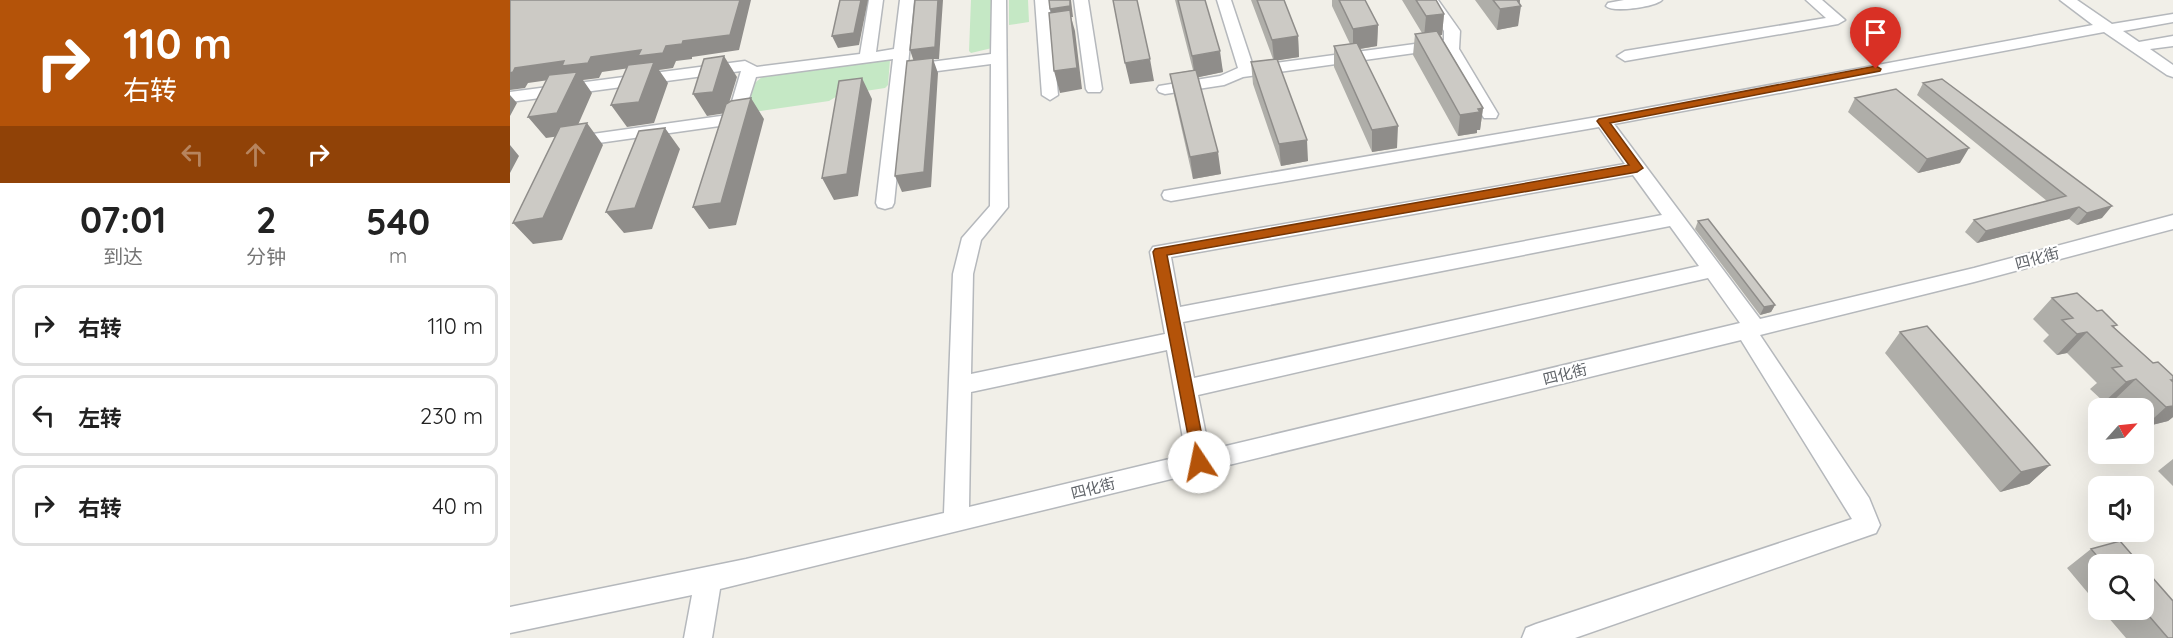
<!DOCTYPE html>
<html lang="zh">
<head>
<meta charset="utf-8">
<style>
  :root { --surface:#fff; --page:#f2f2f2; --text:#222; --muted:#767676; --line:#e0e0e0 }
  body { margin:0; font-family:Quicksand,"Noto Sans SC",sans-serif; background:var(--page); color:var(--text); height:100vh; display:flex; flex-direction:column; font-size:22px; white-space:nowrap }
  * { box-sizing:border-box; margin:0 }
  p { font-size:20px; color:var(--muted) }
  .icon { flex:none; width:33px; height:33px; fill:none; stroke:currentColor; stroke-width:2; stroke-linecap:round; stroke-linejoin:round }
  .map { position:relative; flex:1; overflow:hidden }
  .details { display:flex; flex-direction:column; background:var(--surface); width:510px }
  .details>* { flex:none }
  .guide { background:#b45309; color:#fff; overflow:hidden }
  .needle { width:39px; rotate:63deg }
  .fabs { position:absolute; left:1578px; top:398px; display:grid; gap:12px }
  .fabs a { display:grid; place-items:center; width:66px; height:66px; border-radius:12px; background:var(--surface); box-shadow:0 6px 24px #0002; font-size:30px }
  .pin { position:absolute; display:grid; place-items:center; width:51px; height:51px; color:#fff; margin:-62px -26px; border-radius:50% 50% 50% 0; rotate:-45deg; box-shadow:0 0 6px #0007 }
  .pin .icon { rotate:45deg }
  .me { position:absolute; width:66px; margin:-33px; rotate:349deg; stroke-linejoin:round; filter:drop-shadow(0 0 4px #0008) }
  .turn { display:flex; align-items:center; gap:21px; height:126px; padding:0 24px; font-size:27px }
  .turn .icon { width:78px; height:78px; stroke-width:2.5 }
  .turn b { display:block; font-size:42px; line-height:51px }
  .lanes { display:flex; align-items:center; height:57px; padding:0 24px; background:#0003; justify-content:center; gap:30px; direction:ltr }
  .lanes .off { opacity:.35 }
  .eta { display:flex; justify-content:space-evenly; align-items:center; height:102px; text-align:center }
  .eta b { font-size:36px; font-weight:700; line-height:42px }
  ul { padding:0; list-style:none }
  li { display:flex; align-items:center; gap:18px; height:81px; margin:0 12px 9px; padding:0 12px; border:3px solid var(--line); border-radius:12px }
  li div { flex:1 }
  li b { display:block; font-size:22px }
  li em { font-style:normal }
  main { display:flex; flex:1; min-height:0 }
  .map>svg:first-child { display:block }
</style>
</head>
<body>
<main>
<section class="details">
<div class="guide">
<div class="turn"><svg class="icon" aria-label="right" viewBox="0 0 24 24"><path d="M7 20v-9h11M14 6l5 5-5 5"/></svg><div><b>110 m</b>右转</div></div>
<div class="lanes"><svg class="icon off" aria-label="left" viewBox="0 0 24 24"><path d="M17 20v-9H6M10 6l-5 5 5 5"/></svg><svg class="icon off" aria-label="ahead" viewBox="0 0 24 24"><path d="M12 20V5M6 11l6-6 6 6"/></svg><svg class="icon" aria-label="right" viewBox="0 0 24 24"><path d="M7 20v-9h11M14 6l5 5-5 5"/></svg></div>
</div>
<div class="eta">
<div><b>07:01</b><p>到达</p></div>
<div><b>2</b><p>分钟</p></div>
<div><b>540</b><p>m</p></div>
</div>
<ul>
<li><svg class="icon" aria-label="right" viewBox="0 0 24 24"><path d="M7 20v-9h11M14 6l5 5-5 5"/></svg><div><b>右转</b></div><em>110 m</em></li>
<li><svg class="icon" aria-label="left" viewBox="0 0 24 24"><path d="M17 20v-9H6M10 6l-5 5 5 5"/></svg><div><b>左转</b></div><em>230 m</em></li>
<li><svg class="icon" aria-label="right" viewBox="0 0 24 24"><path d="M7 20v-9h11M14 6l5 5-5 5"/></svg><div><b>右转</b></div><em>40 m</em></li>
</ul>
</section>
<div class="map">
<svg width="1663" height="638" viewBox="0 0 1663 638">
  <rect width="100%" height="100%" fill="#f1efe8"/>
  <path fill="#c5e8c5" d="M461,0h21v48l-21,5 -2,-2z
    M499,0h19l1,22 -20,3z
    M380,60l-2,25 -3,3 -46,7 -10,6 -68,10h-11l-4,-7 5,-18 11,-9z"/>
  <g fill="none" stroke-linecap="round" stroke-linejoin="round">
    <g stroke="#b5b8bc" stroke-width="3">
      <path id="minor" d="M359,0h14l-7,52 18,-3 6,-49h14l-6,65 83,-11 1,-54h14l2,207 -27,33 -8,34 -2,100 194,-40 -15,-82 3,-5 472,-83 -26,-37 -428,74 -7,-2 -2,-4 2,-4 439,-75 490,-91 -33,-25h17l35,24 61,-10v8l-50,9 16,11 34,-6v10l-23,3 23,16v12l-6,-2 -63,-43 -490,92 146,195 214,-51 199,-53v14l-199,53 -214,53 109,163 11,27 -4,8 -301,105h-53l4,-10 10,-4 316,-105 -111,-179 -1021,249 -8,49h-28l8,-43 -182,38v-26l236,-48 198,-46 9,-239 9,-36 28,-32 1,-142 -84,11 -13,128 -2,4 -7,2 -7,-2 -2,-4 17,-144 -137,18 -15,46 -171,24 -6,-1 -3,-4 3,-4 164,-23 13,-44 -231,31v-10l235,-31 12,6 103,-13zM1123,175l29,40 -482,92 -9,-50zM1160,226l29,40 -505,112 -11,-56zM1198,278l32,45 -531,127 -11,-55zM657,350l19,105 -217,52 2,-115z
        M525,0h14l9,95 -8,5 -8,-5z
        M564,0h14l14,89 -2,3h-12l-2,-3z
        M707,0h14l22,66 191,-26v-9l-20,-31h14l22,31 -1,18 39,65 -2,4h-12l-41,-69 -200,28 -19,8 -59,9 -6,-2 -2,-3 2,-3 61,-10 18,-8z
        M1114,0h38c-7,7 -49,13 -56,6l2,-3z
        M1296,0h16l23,20 -7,4 -213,37 -8,-5 8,-5 201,-33z"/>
    </g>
    <use href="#minor" fill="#fff" fill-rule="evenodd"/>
  </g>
  <path fill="#afaea9" d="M665,0h30l18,72 -25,5 23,97 -28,5 -19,-84 -4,-21 23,-4z
    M741,0h33l14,36 1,21 -22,3 31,101 -27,5 -28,-82 -2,-22 22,-3z
    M822,0h33l13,25 -1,21 -17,3 37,99 -25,4 -38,-85v-21l16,-2 -18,-38z
    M892,0h34l8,14 -2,21h-2l43,73 -3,22h-3v3l-19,3 -45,-81 2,-21 7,-1z
    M965,0h45l-2,26 -21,4z
    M1413,83l179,135 -25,7 -8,-6 -92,24 -12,-11 9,-12 73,-19 -130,-106z
    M1345,98l105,65 -42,10 -70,-61z
    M1188,221l77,84 -4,7 -11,3 -65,-86z
    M1542,298l45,13 20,14 -3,2 39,36 20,13v41l-5,4 -24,6v-19h-22l-8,-8 -10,2 -14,-13 7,-6 -30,-30 -10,2 -14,-14 6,-6 -16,-16z
    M1390,332l150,133 -21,19 -29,8 -115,-139z
    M1663,459v27l-15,-15z
    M1581,549l49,15h-42v41l-31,-37z
    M1591,609h43l29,29h-47z"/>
  <path fill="#8f8d8a" d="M230,0h11l-12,50 -47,7v2l-16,2 -3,7 -14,2 9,13 -14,40 -27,4 -16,-22 33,-39 -42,6 -3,6 -16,2 9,13 -18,41 -28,4 -18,-21 42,-40 -42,6 -3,5 -15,2v-17l5,-5 151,-22 17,-5z
    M351,0h7l-9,45 -21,3 -6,-12z
    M428,0h5l-4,59h-6l5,14 -7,114 -29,5 -7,-16 19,-114 -4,-12z
    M560,0h1l2,17h-2l4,14 7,58 -22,4 -6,-22 -1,-51 -3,-11z
    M1006,0h4l-1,6h2l-3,20 -21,4 3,-21z
    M934,14l-2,21 -18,2 2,-21z
    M868,25l-1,21 -24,4v-21z
    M788,36l1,21 -25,4 -2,-21z
    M710,51l3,21 -28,6 -3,-22z
    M214,56l13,21 -11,36 -19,3 -14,-22z
    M640,59l4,22 -24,3 -5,-21z
    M352,78l10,21 -14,97 -24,4 -12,-22z
    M0,95l7,8 -7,13z
    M241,98l13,21 -28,106 -27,4 -16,-22z
    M973,108l-3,22h-3v3l-19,3 2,-21z
    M77,123l16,22 -41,95 -29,4 -20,-21z
    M888,126l-1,22 -25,4v-22z
    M155,128l15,21 -28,80 -28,4 -18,-21z
    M797,140l1,21 -27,5 -2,-22z
    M0,145l9,11 -9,17z
    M1459,148l-9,15 -42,10 9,-14z
    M708,152l3,22 -28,5 -3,-22z
    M1602,206l-10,12 -25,7 10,-12z
    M1569,207l-10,12 -92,24 9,-12z
    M1265,305l-4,7 -11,3 4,-8z
    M1577,332l-20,21 -10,2 20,-21z
    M1626,379l-22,21 -10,2 22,-20z
    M1663,406v11l-5,4 -24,6 22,-20z
    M1540,465l-21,19 -29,8 21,-20z"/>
  <path fill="#cccac5" stroke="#8f8d8a" stroke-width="1.5" d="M0,0h230l-10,35 -47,6 -1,3 -16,2 -3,7 -25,3 3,-6 -50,7 -3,6 -26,3 2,-5 -49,7 -2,4 -3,1z
    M330,0h21l-7,33 -22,3z
    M405,0h23l-3,47 -25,3z
    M539,0h21v6l-20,3z
    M603,0h24l13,59 -25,4z
    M668,0h27l15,51 -28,5z
    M747,0h27l14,36 -26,4z
    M829,0h26l13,25 -25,4z
    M906,0h20l8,14 -18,2z
    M983,0h24l4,6 -21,3z
    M560,10l7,58 -23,3 -5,-58z
    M927,31l46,77 -5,1 2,3 -20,3 -45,-81z
    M847,43l41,83 -26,4 -38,-84z
    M214,56l-11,36 -20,2 11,-35z
    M423,58l-9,114 -29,4 12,-115z
    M767,59l30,81 -28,4 -28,-82z
    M144,62l-15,40 -28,3 17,-40z
    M686,70l22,82 -28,5 -20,-83z
    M67,72l-20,41 -29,4 21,-42z
    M352,78l-15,96 -25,4 17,-97z
    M1432,79l170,127 -25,7 -8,-6 -93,24 -12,-11 92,-24 -143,-113z
    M1386,89l73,59 -42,11 -72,-61z
    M241,98l-30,105 -28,4 33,-103 5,-3z
    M77,123l-44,95 -30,5 47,-96z
    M155,128l-30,80 -29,4 33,-81z
    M1198,219l67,86 -11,2 -66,-86z
    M1567,293l20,18 5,-1 15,15 -5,1 41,37 5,-1 15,14v4h-2l2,2v24l-7,1 -30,-28 -10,3 -14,-14 10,-2 -35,-34 -10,2 -15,-14 11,-2 -21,-20z
    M1417,326l123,139 -29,7 -121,-140z
    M1610,541l20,23h-36l-13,-15z
    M1634,568l29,33v37h-5l-25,-29z"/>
  <path fill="#b45309" stroke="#753606" stroke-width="1.5" d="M1366,66l5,3 -1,2 -270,52 33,45 -6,4 -470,83 40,207 -2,5 -6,2 -5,-2 -41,-215 2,-3 474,-84 -32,-44 2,-2z"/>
  <g text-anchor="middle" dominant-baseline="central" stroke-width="4.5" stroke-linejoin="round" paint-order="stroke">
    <g font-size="15" fill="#5f6368" stroke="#fff">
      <text transform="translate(1527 258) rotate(-15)">四化街</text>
      <text transform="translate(1055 374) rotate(-14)">四化街</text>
      <text transform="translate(583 488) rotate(-14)">四化街</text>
    </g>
  </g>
</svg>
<div class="fabs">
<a><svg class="needle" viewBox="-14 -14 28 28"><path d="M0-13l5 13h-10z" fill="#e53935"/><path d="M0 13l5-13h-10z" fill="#767676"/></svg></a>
<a><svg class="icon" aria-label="sound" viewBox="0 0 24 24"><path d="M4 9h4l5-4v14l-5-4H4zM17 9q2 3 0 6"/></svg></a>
<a><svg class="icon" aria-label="search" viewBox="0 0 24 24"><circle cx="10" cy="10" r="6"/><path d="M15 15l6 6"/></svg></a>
</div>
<div class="pin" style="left:1366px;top:69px;background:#d93025"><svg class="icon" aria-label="arrive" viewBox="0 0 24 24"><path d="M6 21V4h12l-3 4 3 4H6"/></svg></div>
<svg class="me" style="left:689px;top:462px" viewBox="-20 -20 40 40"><circle r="19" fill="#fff"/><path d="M0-13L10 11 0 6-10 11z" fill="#b45309"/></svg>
</div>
</main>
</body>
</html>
